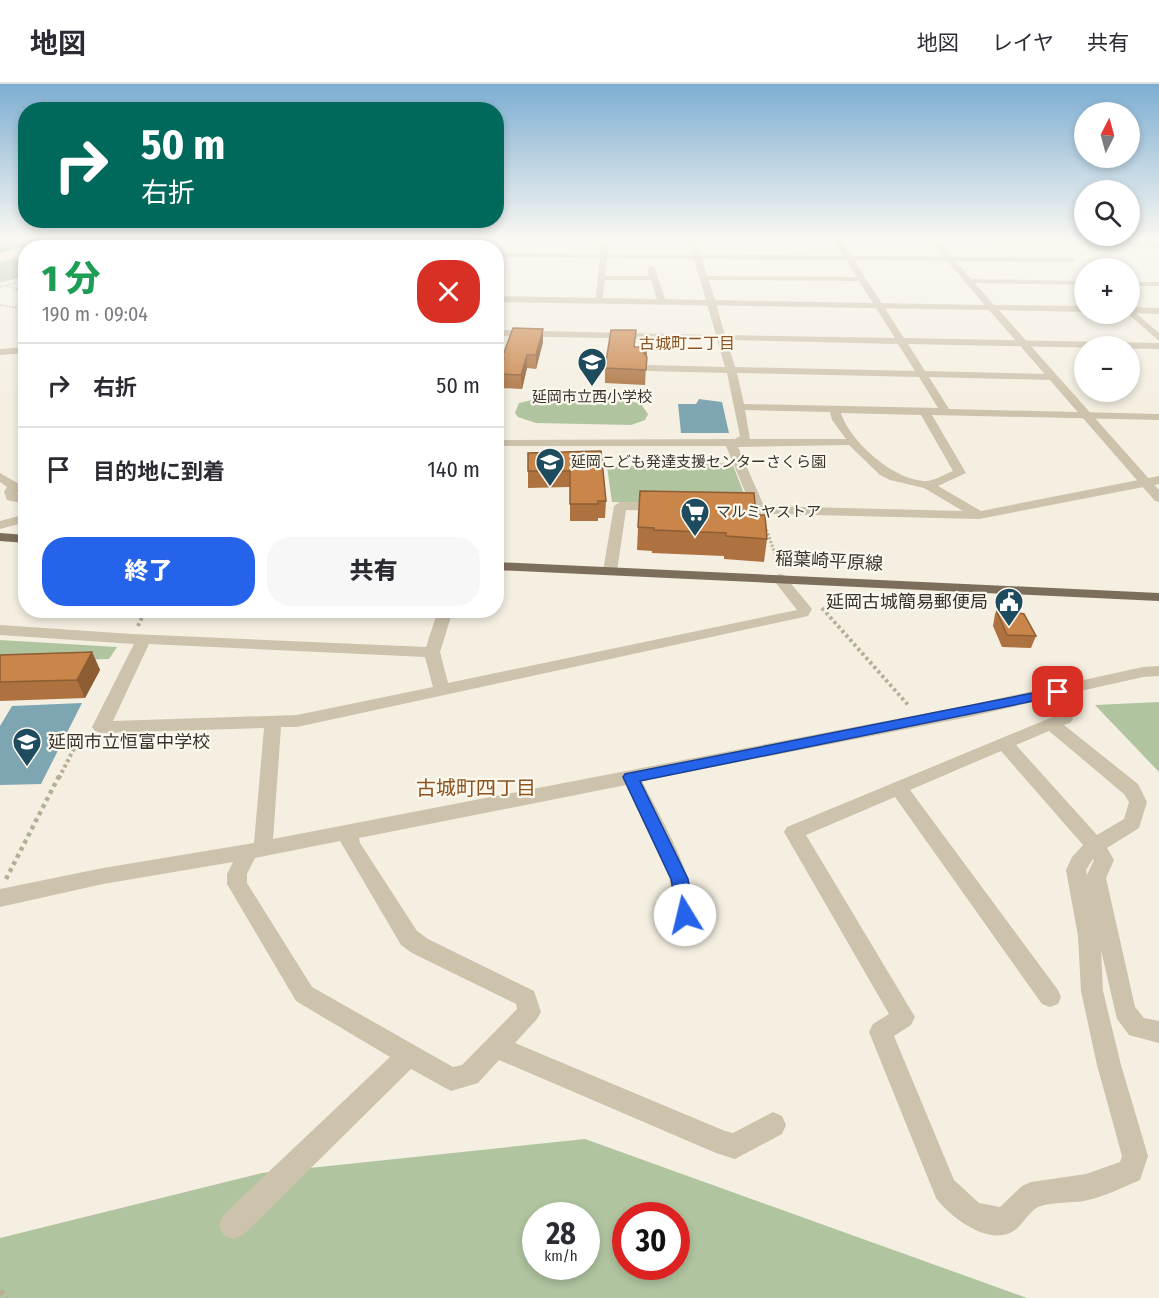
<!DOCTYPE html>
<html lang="ja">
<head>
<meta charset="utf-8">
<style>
  :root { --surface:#fff; --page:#f7f7f7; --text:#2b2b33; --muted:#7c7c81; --line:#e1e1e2; --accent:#2563eb }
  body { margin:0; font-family:"Fira Sans Condensed","Noto Sans JP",sans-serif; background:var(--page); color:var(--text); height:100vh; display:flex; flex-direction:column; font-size:22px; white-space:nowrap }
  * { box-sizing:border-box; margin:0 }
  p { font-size:20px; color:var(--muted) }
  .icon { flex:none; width:33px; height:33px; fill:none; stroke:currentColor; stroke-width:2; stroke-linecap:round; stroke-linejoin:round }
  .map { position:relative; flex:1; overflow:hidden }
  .panel { position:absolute; left:18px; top:156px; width:486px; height:378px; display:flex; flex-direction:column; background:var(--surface); border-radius:24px; box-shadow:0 3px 9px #0003 }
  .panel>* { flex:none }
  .top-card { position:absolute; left:18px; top:18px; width:486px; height:126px; border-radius:24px; box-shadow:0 3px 9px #0003; background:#00695c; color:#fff; overflow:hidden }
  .needle { width:39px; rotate:6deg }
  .tools { position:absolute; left:1074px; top:18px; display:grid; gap:12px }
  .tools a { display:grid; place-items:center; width:66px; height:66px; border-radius:50%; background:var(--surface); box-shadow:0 3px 9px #0003; font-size:30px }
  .speed { position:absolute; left:522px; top:1118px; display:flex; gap:12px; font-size:30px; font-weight:700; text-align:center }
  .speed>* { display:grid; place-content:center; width:78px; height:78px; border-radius:50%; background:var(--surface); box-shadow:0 3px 9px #0003; line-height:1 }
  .speed small { font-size:15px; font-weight:400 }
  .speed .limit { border:9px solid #d22; background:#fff; color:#111 }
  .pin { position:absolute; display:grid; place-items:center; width:51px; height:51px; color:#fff; margin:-26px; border-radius:12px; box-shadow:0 3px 9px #0006 }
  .me { position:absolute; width:66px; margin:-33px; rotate:351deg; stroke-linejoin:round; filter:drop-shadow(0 0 4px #0008) }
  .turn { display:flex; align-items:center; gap:21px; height:126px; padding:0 24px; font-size:27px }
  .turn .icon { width:78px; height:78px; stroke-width:2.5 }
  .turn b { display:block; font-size:42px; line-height:51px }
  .round { display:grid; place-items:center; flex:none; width:63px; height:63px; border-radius:24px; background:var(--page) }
  .head { display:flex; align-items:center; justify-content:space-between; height:102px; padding:0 24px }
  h1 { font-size:36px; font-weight:800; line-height:45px; color:#1e9e55 }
  .button { display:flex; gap:12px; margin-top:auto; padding:12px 24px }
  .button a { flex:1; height:69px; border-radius:24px; background:var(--accent); color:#fff; font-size:24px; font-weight:800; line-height:69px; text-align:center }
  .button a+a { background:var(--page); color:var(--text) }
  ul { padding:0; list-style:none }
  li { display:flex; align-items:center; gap:18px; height:84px; padding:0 24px; border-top:2px solid var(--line) }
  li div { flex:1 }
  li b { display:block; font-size:22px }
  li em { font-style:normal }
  header { display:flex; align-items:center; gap:36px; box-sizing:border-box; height:84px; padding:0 30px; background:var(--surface); border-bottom:2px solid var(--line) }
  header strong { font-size:28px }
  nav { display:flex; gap:33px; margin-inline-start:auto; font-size:21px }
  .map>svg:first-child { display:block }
</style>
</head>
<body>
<header>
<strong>地図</strong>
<nav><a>地図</a><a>レイヤ</a><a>共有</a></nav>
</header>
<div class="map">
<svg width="1159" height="1214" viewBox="0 0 1159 1214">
  <rect width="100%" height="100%" fill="#f4efe1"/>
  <path fill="#b0c49f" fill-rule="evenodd" d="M149,154h206l-25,7 -46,3 -212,-1 16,-4z
    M25,172v20l-25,7v-21z
    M541,314l89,3 11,3 7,10 -3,6 -14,5 -95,-2 -18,-6 -3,-4 4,-10z
    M732,379l17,43 -137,-4 -5,-35z
    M0,556l117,7 -8,12 -109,3z
    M1159,618v70l-64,-67z
    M585,1055l442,159h-1027v-60l262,-65zM536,1131h50v51h-50zM626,1131h50v51h-50z"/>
  <path fill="#7ea5b2" d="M0,154h93l-28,7 -46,3 -19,5z
    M699,315l23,3 7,31h-48l-3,-29h18z
    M82,619l-41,81 -41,1v-59l12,-20z"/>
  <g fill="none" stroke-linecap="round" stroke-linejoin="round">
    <path stroke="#b9ad95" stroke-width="1.5" stroke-dasharray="1.5 1.5" stroke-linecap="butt" d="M284,154l18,4 25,-1
      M7,202l17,5
      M0,203l26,-7
      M0,221l26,4"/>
    <path stroke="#b9ad95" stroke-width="3" stroke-dasharray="2 2" stroke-linecap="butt" d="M765,442l15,41"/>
    <path stroke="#b9ad95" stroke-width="4" stroke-dasharray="3 3" stroke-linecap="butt" d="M822,524l87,98
      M138,542l7,-16
      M59,694l24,-47"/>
    <path stroke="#b9ad95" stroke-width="4.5" stroke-dasharray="4 4" stroke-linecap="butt" d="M6,795l53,-103"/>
    <path stroke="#b9ad95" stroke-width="6" stroke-dasharray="4.5 4.5" stroke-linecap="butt" d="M0,1207l7,7"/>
    <path fill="#cdc2ab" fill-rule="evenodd" d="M363,154h13l-31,10h-13z
      M424,154h21l-56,10h-23z
      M481,154h8l2,10h-8z
      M602,154h8l-2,16h85l-5,-16h8l5,16 142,2 -11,-18h8l11,18 223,2v4h-3l-217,-2 50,78 255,5v6l-251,-5 17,27 127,3 5,3 -5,3 -123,-3 20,32 210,5v6l-227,-5 34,58 -28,13 43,25 178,-35v8l-180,35 -244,-6 -6,-4 1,-3h21l-25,-60h-230v-6l239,-1 5,-3 -13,-63 -78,-2 -5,-3 5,-3 76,2 -8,-27 -221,-4v-6l220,5 -22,-76 -87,-1 -2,18h44l-2,-8 7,-2 12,36 -4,3 -4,-3 -7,-22h-46l-3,21 -7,2 5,-45 -104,-1v-4l104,1zM702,175l144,1 10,17 -149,-1zM709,196l150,1 36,57 -170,-3zM727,256l171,4 17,27 -180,-4zM737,289l182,4 19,31 -194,-4zM745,326l85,2 2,8 14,19h-96zM841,329l80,2 32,56c-8,3 -19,10 -27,10 -31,0 -76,-39 -85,-68zM849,361l31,30 10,5 34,8 39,23 -199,-5 -26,-59z
      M882,154l277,5v4l-273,-7z
      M970,195l114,2v4l-117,-2 -1,-2z
      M1130,198h29v4h-29z
      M1130,224l29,25v8l-31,-27z
      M26,263v6l-26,2v-6z
      M0,389l19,11 2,3 -4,7 9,2v8l-19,-4 -3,-8 3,-5 -7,-5z
      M620,418l42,1 6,4 -6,4 -36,-1 -9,61 -7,4 -7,-4 11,-65z
      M779,490l5,1 28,34 -4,7 -511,111h-16l-8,112 696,-134 174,-38 16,-1v10l-16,1 -76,17 6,25 -3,4 -6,2 74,59 9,18 -8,26 -32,20 7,12 -8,18 29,129 9,11 15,3v22l-30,-8 -12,-16 -16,-69 2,41 18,74 27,91 -8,24c-18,8 -37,17 -56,21 -13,2 -35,1 -46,6 -9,5 -15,17 -23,23 -25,18 -65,-13 -79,-32l-67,-166 4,-8 16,-10 -105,-182 3,-5 268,-111 -4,-18 -82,19 -327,64c14,28 64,113 50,140l-7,3 -7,-3 -4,-6 -4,-36 -44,-94 -267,53 1,5 57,88 11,8 106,52 7,21 -4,7 -22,24 210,88 8,2 40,-21 9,4 4,9 -4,9 -47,25 -19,-6 -217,-93 -21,23 -27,8 -40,-22 -168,166 -10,4 -10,-4 -4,-10 4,-10 167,-158 -94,-56 -69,-117v-10l6,-12 -130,22 -103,23v-18l103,-21 151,-25 10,-115 -163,5 -6,-2 -3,-4 42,-83 -134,-9v-10l132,9 294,13 12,-37h15l-13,42 8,31 349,-73 -25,-32zM149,560l276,13 8,30 -136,28 -184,6zM1049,647l75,63 5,8 -5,17 -27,16 -81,-90zM1001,667l82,94 -11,12 -6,13 12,66 3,55 16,74 25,91 -2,6 -34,12 -55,8 -9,4 -22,21 -21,-4 -25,-23 -60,-144 17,-11 4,-8 -109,-182 89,-38 147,207 8,3 8,-3 3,-7 -3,-7 -148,-200zM340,757l61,104 11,8 104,51 1,5 -55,56 -9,2 -141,-80 -65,-104v-9l8,-16zM1093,775l1,1 -7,15 -1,-5z"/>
    <path fill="#cdc2ab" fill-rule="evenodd" d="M927,154h8l59,67 90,1v6l-85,-2 160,180v12l-4,-1 -166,-191 -493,-8v-6l489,9z
      M1130,223l29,1v6l-29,-1z
      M26,430v8l-26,7v-8z"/>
    <path fill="#7d6e5c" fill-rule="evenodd" d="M0,449l26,2v8l-26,-2z
      M496,478l663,31v8l-663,-31z"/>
  </g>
  <path fill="#ad7240" d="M543,245v13l-7,27 -9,-1 -5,21 -22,-1v-14l2,-10v-6z
    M635,263h12l-2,38 -40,-2v-15z
    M601,367l5,50 -1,17h-7v3h-28v-34l-42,1v-17z
    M756,431l11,24 -3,23 -40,-3v-3l-72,-3v-2l-15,-1 1,-23z
    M1000,517l19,12 17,23 -5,12 -29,-1 -9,-21 2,-12z
    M92,568l8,18 -15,28 -85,3v-46z"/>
  <path fill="#8d5d34" d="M543,245v13l-7,27v-14z
    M647,263v14l-2,24 2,-23 -4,-9z
    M527,271v13l-5,21 -1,-14z
    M92,568l8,18 -15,28 -8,-18z"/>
  <path fill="#c9854a" stroke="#8d5d34" stroke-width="1.5" d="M513,244l30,1 -7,26h-9l-6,20 -21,-1 4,-16h-2z
    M611,246h25l-2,17h13l-4,6 4,4 -1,13 -41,-2z
    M601,367l5,50h-8v3h-28v-33h-42v-18z
    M640,407l114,2 2,22h9l2,24 -41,-3v-3l-72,-3v-2l-16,-1z
    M1000,517l13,1 6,11 5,1 12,22 -29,-1 -9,-21z
    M92,568l-15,28 -77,2v-27z"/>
  <linearGradient id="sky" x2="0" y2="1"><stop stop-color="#7daed2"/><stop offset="0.48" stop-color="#faf8f2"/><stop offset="1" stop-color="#faf8f2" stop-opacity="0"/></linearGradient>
  <rect width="1159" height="324" fill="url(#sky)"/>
  <path fill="#2563eb" stroke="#184099" stroke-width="1.5" d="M1058,604l5,1 2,3 -2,3 -423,86 48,98 6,36 -2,6 -7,2 -6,-2 -8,-42 -48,-102 2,-3z"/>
  <defs>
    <g id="school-pin" transform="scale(1.5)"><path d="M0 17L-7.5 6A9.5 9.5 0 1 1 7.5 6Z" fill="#1e4c5e" stroke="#fbf8ee"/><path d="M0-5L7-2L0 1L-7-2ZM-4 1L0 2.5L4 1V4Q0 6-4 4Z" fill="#fff"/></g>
    <g id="supermarket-pin" transform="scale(1.5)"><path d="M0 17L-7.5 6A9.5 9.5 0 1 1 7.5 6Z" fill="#1e4c5e" stroke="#fbf8ee"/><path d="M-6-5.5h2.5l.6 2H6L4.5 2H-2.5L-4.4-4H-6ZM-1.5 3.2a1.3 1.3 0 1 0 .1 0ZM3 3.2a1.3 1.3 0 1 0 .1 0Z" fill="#fff"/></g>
    <g id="civic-pin" transform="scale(1.5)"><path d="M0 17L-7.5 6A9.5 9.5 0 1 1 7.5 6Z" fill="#1e4c5e" stroke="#fbf8ee"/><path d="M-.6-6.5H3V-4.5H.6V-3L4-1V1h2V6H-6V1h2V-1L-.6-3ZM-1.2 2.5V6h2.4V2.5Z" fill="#fff"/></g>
  </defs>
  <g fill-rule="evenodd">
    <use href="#school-pin" x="592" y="278"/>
    <use href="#school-pin" x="550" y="378"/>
    <use href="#supermarket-pin" x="695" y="428"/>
    <use href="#civic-pin" x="1009" y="518"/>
    <use href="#school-pin" x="27" y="658"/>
  </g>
  <g text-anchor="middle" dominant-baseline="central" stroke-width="4.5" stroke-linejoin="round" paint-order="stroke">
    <g font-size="15" fill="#3b332b" stroke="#fbf8ee" text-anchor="start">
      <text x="592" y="313" text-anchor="middle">延岡市立西小学校</text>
      <text x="571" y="378">延岡こども発達支援センターさくら園</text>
      <text x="716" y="428">マルミヤストア</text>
    </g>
    <g font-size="16" fill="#8d5321" stroke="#fbf8ee">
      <text x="687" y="259">古城町二丁目</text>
    </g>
    <g font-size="18" fill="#3b332b" stroke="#fbf8ee">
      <text transform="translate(829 477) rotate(3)">稲葉崎平原線</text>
    </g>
    <g font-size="18" fill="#3b332b" stroke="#fbf8ee" text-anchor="end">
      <text x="988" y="518">延岡古城簡易郵便局</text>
      <text x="48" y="658" text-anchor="start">延岡市立恒富中学校</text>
    </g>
    <g font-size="20" fill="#8d5321" stroke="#fbf8ee">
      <text x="476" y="704">古城町四丁目</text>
    </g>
  </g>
</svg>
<div class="tools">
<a><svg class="needle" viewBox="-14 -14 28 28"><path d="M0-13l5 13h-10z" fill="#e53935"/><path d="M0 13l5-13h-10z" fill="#7c7c81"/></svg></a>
<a><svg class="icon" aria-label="search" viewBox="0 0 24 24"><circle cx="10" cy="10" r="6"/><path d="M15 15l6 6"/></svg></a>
<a>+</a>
<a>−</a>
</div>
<div class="speed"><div>28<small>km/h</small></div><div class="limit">30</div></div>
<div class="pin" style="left:1058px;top:608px;background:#d93025"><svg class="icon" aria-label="arrive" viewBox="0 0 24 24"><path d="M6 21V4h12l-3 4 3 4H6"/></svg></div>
<svg class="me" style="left:685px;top:831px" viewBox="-20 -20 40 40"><circle r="19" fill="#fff"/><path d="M0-13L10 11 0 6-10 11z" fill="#2563eb"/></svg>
<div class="top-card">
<div class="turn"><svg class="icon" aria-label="right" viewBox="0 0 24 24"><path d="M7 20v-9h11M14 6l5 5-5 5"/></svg><div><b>50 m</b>右折</div></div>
</div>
<section class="panel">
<div class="head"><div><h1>1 分</h1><p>190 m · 09:04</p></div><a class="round" style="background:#d93025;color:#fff"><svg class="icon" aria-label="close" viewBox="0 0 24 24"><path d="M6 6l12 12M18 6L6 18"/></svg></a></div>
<ul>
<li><svg class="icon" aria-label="right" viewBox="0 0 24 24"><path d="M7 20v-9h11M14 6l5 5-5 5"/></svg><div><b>右折</b></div><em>50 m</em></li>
<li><svg class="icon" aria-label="arrive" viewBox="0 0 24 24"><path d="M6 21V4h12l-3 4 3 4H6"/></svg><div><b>目的地に到着</b></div><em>140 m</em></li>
</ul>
<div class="button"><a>終了</a><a>共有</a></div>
</section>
</div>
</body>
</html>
